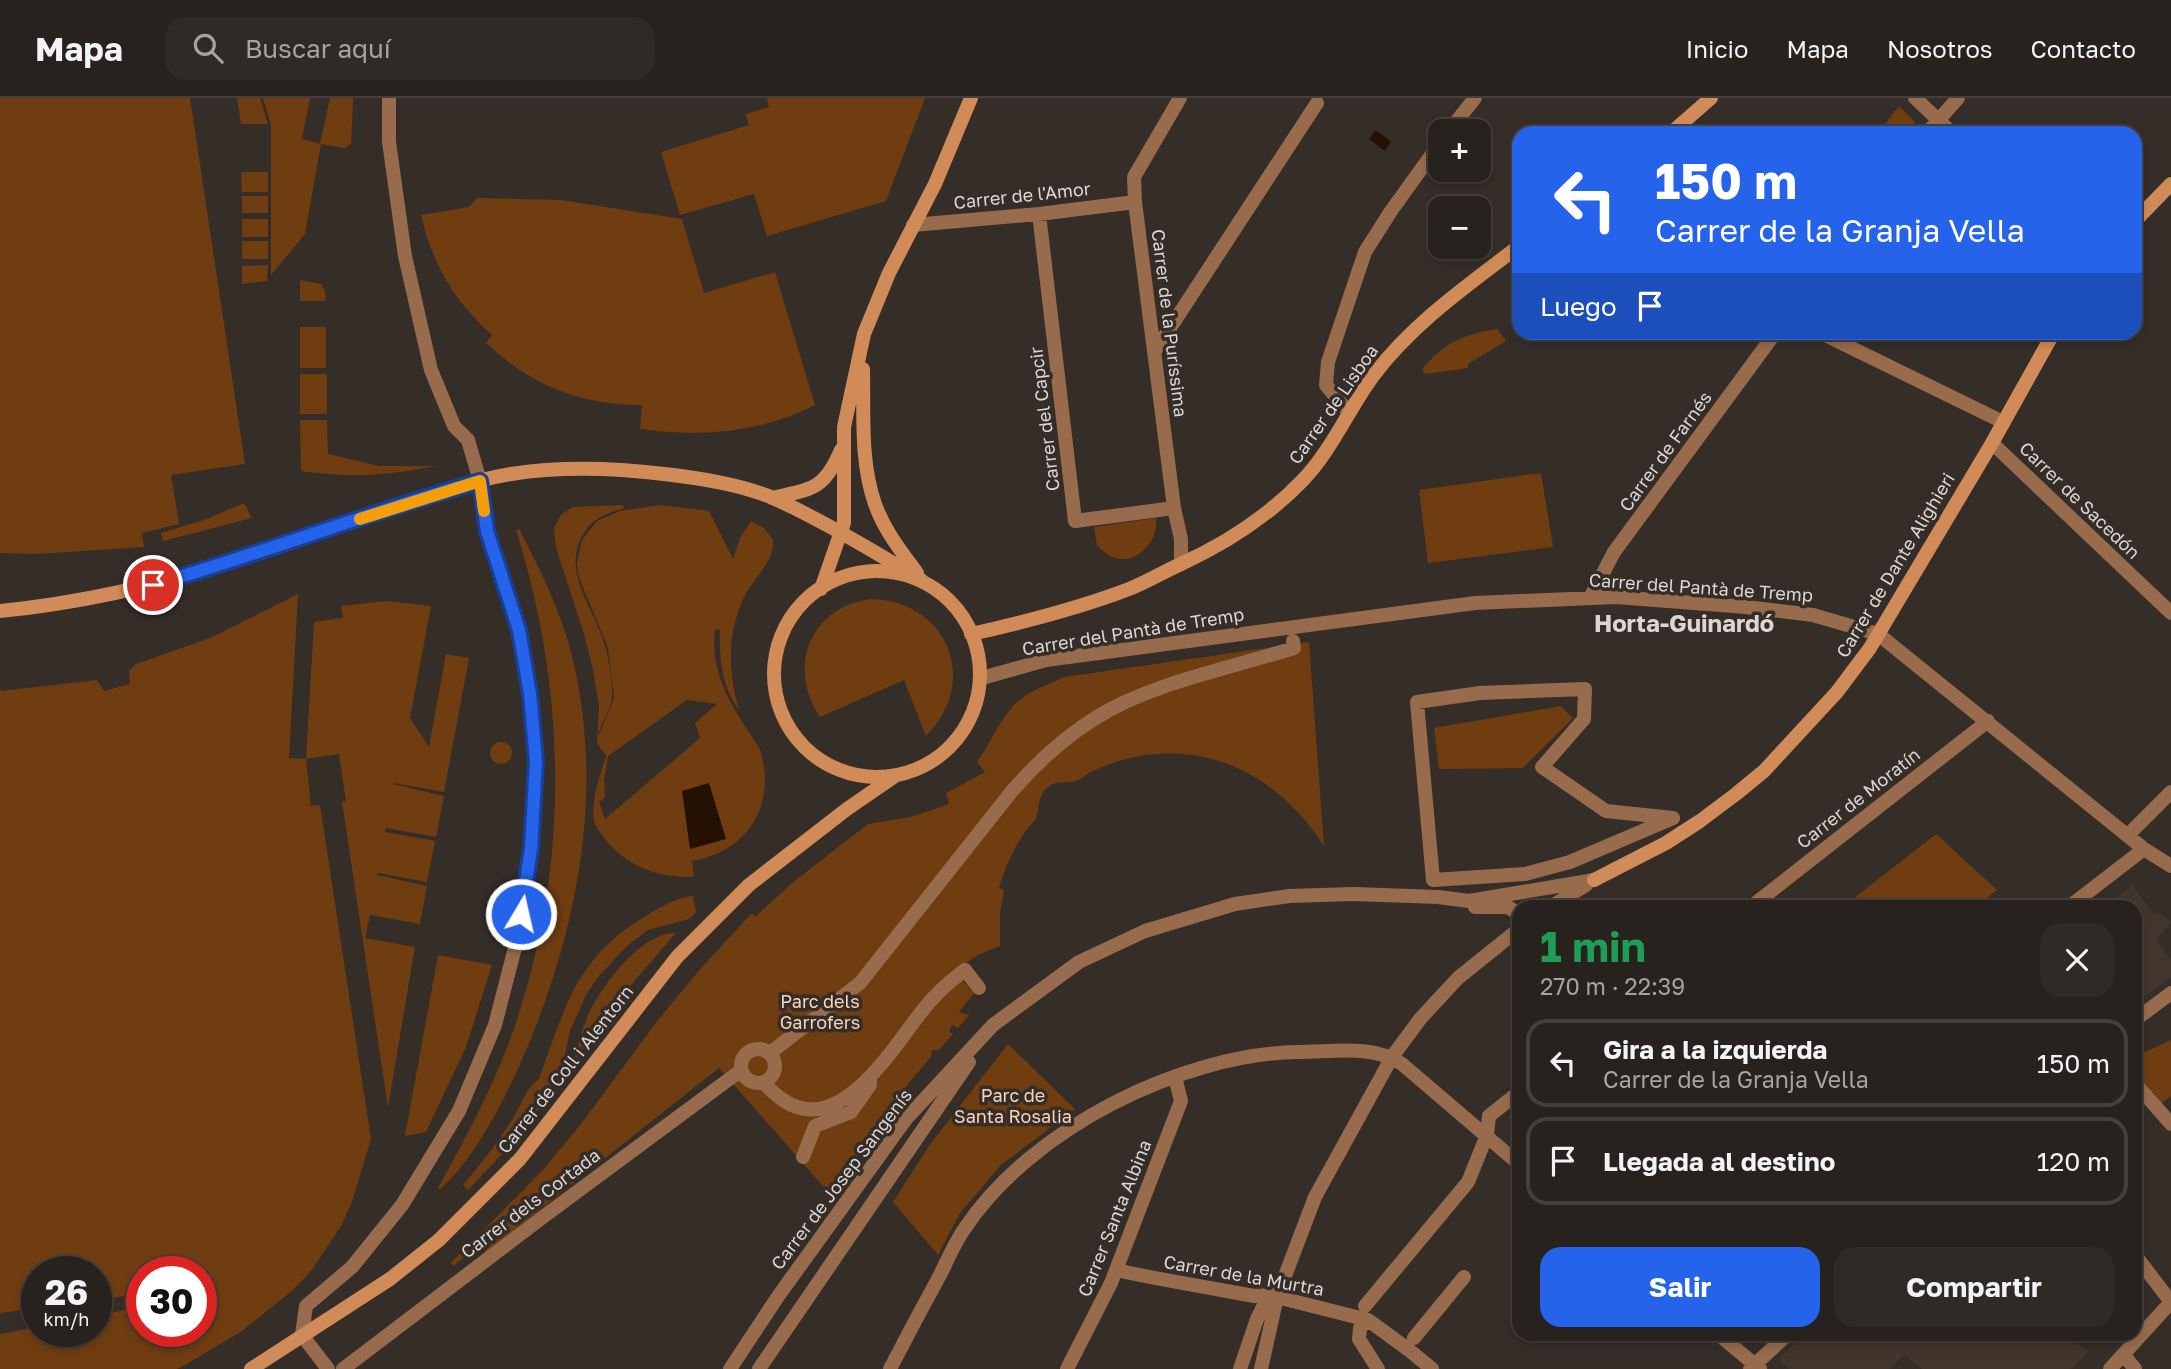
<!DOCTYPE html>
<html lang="es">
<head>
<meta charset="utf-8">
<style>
  :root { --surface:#28221e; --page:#302a27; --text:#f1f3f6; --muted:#a5a4a4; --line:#443f3c; --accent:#2563eb }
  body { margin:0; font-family:"Golos Text",sans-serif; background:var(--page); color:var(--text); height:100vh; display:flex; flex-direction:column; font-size:26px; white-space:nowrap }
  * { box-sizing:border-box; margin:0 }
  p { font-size:23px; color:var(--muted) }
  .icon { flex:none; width:38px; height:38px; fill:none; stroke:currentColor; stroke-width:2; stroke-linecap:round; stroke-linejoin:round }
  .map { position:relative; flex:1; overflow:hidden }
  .sheet { position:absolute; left:1512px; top:802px; width:630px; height:441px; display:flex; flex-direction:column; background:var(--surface); border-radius:21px; box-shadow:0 4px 10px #0003,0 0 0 2px var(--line) }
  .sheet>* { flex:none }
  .guide { position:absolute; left:1512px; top:28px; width:630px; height:214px; border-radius:21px; box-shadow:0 4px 10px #0003,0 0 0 2px var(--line); background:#2563eb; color:#fff; overflow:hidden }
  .controls { position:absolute; left:1428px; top:21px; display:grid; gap:14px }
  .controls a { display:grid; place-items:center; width:63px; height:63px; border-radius:14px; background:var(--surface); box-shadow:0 4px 10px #0003,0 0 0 2px var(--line); font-size:35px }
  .speed { position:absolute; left:21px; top:1158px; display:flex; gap:14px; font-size:35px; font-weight:700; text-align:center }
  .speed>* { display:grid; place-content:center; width:91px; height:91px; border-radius:50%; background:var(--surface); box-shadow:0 4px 10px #0003,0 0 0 2px var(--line); line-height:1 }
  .speed small { font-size:18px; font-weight:400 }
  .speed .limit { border:10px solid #d22; background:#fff; color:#111 }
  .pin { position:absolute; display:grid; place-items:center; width:60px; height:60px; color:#fff; margin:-30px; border:4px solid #fff; border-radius:50%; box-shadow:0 2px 7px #0007 }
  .me { position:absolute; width:77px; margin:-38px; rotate:9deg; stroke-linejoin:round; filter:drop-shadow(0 0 5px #0008) }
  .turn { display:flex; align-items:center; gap:24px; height:147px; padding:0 28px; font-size:32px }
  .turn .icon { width:91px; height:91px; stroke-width:2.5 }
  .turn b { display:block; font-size:49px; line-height:60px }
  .then { display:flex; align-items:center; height:66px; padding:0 28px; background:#0003; gap:14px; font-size:26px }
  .round { display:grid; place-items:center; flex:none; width:74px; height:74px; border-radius:21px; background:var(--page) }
  .headline { display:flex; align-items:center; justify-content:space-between; height:119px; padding:0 28px }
  h1 { font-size:42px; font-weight:700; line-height:52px; color:#1e9e55 }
  .cta { display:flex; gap:14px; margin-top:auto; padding:14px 28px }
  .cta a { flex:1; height:80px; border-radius:21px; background:var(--accent); color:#fff; font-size:28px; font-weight:700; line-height:80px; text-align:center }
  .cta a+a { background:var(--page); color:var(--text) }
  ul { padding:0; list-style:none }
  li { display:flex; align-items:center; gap:21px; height:88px; margin:0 14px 10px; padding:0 14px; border:4px solid var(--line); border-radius:21px }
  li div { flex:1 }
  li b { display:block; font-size:26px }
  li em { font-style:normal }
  header { display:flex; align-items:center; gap:42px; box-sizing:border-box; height:98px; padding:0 35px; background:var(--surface); border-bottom:2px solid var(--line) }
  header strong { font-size:33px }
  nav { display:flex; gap:38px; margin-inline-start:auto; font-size:24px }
  .search { width:490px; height:63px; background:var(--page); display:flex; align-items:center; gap:18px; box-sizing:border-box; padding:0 24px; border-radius:21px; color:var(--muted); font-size:26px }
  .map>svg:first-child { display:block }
</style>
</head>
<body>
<header>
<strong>Mapa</strong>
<div class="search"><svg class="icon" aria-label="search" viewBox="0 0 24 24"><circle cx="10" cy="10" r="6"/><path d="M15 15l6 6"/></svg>Buscar aquí</div>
<nav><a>Inicio</a><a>Mapa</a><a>Nosotros</a><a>Contacto</a></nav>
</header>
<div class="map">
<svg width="2171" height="1271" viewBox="0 0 2171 1271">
  <rect width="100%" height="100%" fill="#352d28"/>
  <path fill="#42352c" d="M2132,787l23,30 3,-2 13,8 -2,5 -13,13 15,21v17l-36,27v-98h-30z
    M1805,1236h253l31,17 -18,18h-149l-18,-15 -14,15h-101l-11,-9z"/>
  <path fill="#703d11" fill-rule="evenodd" d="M0,0h190l55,366 -74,11 8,49 -37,9 2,14 -107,7 -37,-1z
    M237,0h23l8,26h-27z
    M263,0h47l-8,41 18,5 10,-46h23l-2,46 -6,4 -24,-4 -16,90 -34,41v-150z
    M767,0h158l-39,103 -119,35 -13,-42 -74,21 -19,-63 88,-27 -3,-11 23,-7z
    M1899,8l16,16 -8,11h-29z
    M241,74h27v20h-26z
    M242,98h26v17h-26z
    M477,100l84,2 121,19 22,74 71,-21 40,133c-54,28 -115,32 -175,24l2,-24c-64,-1 -109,-19 -156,-62l6,-8c-37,-33 -60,-71 -71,-120l48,-8z
    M242,121h26v18h-26z
    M242,143h26v18h-26z
    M268,167l-1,16 -25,3v-18z
    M300,182l21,4 4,7 1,10h-26z
    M300,229h26v41h-26z
    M1497,231l9,12 -38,23v4l-43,6 -3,-5c24,-27 39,-34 75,-40z
    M300,276h27v40h-27z
    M300,322h27l1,34 51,12h56c-46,10 -88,12 -134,5z
    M1541,375l12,74 -125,16 -9,-73z
    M244,405l8,15 -89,23 -2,-8 43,-13z
    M623,407l1,3c-17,5 -31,10 -40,25 -25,39 13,78 22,116 3,11 7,36 6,48 -1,13 -12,27 -14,40l16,-39 -6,-50 -30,-73 -1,-12 5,-23 15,-19 23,-10 41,-6 48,6 24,48 7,-21 11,-17 13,7 9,12c2,21 -20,39 -29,57 -17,36 -16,75 -5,113 -17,-22 -20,-53 -19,-80l-5,-1c-6,47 20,82 45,120 17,55 -11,102 -68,112l2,16c-34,1 -67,-10 -88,-37 -4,-5 -11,-13 -12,-19 -3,-21 6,-46 12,-65l-9,-13 2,-37 -6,-36 -9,-36 -28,-86 -2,-20 7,-13 12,-8zM687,602l30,4 -22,19 5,15 -95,81 -6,-17 6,-5 -1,-17 4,-24z
    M1156,420c3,20 -15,43 -35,41 -10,-1 -18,-7 -24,-14l-3,-18z
    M519,431c21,40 42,82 53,127 33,134 6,274 -48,399 -17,40 -50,106 -84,134l-2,-1c26,-47 51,-93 70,-143 62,-166 61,-347 8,-515z
    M298,496l-9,164 17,1 8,-137 29,-4 -2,-12 46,-5 44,5 -21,112 19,29 17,-93 23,4 -25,134 -50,-9 -1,1 51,12 -8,41 -50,-9 -1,4 50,9 -8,41 -49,-9 -1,2 50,11 -7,38 -50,-9 -5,23 50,9 -27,160 -46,-305 4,-1 -7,-47 -33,5 5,47 9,-1 51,334 -19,63 -11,24 -30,45 -18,19 -51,41 -57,34 -8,4h-177v-35l37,-7v5h59v-16l38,-8 8,12v12h59v-60h-59l-1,22 -45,6v-28h-59v36l-37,5v-626l1,4 96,-11 7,11 26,-7 -1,-13 7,-7 74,-26z
    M870,501c77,1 111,82 56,137l-22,-56 -84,37c-33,-49 -11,-109 50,-118z
    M1309,544l15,204c-46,-71 -120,-110 -205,-85 -10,3 -20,7 -30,12 -4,2 -9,7 -13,8 -11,3 -20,-2 -30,8 -9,9 -6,19 -10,29 -3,6 -10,11 -13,17 -11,16 -18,34 -24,53l5,2 -4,24v32l-22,9 -24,16 20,22 -15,19 10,3 -11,13 -6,-3 -3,6 4,3 -14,16h-7l-1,7 -22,26 -79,111 -111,-126 -233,184 -6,-7 -27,21 -2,-3 91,-92 39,-47 77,-104 44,-53 50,-54 3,4 37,-34 76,-59 43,-7 38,-13 -3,-11 39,-21 -8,-10c16,-21 25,-51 48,-66 11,-8 26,-12 39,-19z
    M1561,608l12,12 -50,50 -84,1 -5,-41z
    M490 655a11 11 0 1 1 22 0a11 11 0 1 1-22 0Z
    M1936,736l61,56 -20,16h-133z
    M693,798l3,16 -7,7 -41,11 -21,16 -28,30 -12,17 -17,38 -11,53 -56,69 -35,37 -5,-5c19,-22 37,-45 52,-70 8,-14 11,-27 24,-36 26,-71 36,-120 105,-162 17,-10 30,-19 49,-21z
    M676,835l-40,46 -62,83c3,-14 6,-28 12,-42 13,-31 53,-87 90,-87z
    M438,857l54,10 -26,82 -40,85 -21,4z
    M2171,942v56l-9,7 -27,-31v-15z
    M1008,946l67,65 -74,56 -41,48 -22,42 -45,-53 38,-59z"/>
  <path fill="#241104" d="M1376,32l15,12 -6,9 -16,-12z
    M709,685l17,56 -36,10 -8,-58z"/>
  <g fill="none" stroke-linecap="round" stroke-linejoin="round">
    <path stroke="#976b4c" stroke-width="14" d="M1180,0l-46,79 1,25 39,306 7,31v25
      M1915,0l37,35
      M1449,33l26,-33
      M1927,35l31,-35
      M1039,116l36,307 99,-13
      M913,127l126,-11 96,-12
      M1819,234l184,90
      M1155,253l162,-248
      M1349,315l-23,-28 2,-23 37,-110 26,-41 49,-68
      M1992,345l179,170
      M1591,498l23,-44 162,-220
      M982,580l64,-18 429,-57 141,-6 130,10 67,8 65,19 266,215 27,17
      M1585,591l-1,30 -42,48 64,44 67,7 -103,44 -45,12 -92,6 -16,-178 63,-9z
      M2128,737l43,-43
      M1552,808l34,-21
      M1752,808l236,-185
      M2070,808l74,-57
      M1475,809h33l11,7
      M2135,922l36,-27
      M741 968a17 17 0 1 1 34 0a17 17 0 1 1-34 0Z
      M770,955l90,-70 152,-192c28,-32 60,-61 99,-82 56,-29 122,-42 183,-61l-1,-7
      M763,984c9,10 21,21 34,25 50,17 97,-60 122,-92 13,-18 28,-32 46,-45l14,18
      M2135,985l36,41
      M803,1059l12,-31 36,-14 19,-27v-5
      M2135,1157l36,47
      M1117,1170l8,4 30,6 99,18 15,-1 99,25 41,30 23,19
      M1365,1208l103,-124 19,-47 2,-19 30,-24
      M1368,1222l-8,8 -1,11 19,30
      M1718,1236l42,35
      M1414,1240l50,-61
      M2124,1257l11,14
      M328,1271l-26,-34 4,-29 46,-39 50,-62 57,-94 36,-86 23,-89 13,-87 5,-88 -6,-67 -11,-64 -32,-99 -7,-50 -12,-41 -14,-14 -23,-56 -26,-114 -16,-114v-44
      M343,1271l196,-149 197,-146 7,-1
      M730,1271l49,-74 127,-176 87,-94 86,-63 66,-31 90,-27 54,-8 65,-2 84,3 31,4 125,-21
      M759,1271l210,-307
      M890,1271c16,-31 33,-63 50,-94 8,-16 15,-33 25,-47 66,-99 216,-174 333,-176 34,0 75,-8 104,12l117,100
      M1067,1271l44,-86 70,-182 -6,-24
      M1240,1271l17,-50 12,-24
      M1261,1271l16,-72 38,-100 77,-140 28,-38 38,-41 61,-49
      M1750,1271l38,-35
      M2110,1271l61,-67"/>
    <path stroke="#d18b58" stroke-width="14" d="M1671,35l40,-35
      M2135,123l36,-37
      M863,271c1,43 -3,93 12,135 9,26 26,47 42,69
      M772,400c40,-9 52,-8 69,-48
      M774 576a103 103 0 1 1 206 0a103 103 0 1 1-206 0Z
      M821,491l23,-66v-96l20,-93 25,-61 46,-89 36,-86
      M0,513c81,-8 160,-26 238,-51 52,-16 104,-35 156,-53 38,-13 77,-26 117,-33 51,-8 103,-6 153,0 36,4 76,10 109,24 51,23 101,53 148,82
      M971,536c54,-12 106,-25 158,-45 18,-7 34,-17 52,-25 46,-21 86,-47 121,-83 30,-31 46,-71 71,-105 40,-53 94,-90 146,-130
      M1594,782l72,-37 34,-22 36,-27 28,-23 73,-79 33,-44 122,-205 62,-111
      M251,1271l139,-90 49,-39 81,-81 157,-202 72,-72 98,-76 48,-33"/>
  </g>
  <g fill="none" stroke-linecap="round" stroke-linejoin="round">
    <g stroke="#184099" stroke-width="18">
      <path id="route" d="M153,487c110,-32 217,-73 327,-104l7,50 32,99 11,64 6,67 -5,88 -10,65"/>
    </g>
    <use href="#route" stroke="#2563eb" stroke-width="12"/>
    <path stroke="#f59e0b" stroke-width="12" d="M360,421l120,-38 4,30"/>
  </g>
  <g text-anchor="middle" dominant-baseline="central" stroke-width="7" stroke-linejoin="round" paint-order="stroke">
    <g font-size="18" fill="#dcd7d4" stroke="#352d28">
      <text transform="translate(1022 97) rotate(-6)">Carrer de l'Amor</text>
      <text transform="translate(1170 225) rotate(83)">Carrer de la Puríssima</text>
      <text transform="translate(1333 306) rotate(-55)">Carrer de Lisboa</text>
      <text transform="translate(1044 321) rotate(-97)">Carrer del Capcir</text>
      <text transform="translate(1665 353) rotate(-54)">Carrer de Farnés</text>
      <text transform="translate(2080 402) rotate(44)">Carrer de Sacedón</text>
      <text transform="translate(1895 467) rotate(-59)">Carrer de Dante Alighieri</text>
      <text transform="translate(1701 489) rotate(4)">Carrer del Pantà de Tremp</text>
      <text transform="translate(1133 533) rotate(-9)">Carrer del Pantà de Tremp</text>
      <text transform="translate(1858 700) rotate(-38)">Carrer de Moratín</text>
      <text transform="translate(565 971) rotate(-52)">Carrer de Coll i Alentorn</text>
      <text transform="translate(841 1081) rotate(-53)">Carrer de Josep Sangenís</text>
      <text transform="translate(530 1105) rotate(-37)">Carrer dels Cortada</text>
      <text transform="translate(1114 1120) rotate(-68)">Carrer Santa Albina</text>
      <text transform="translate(1244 1177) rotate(10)">Carrer de la Murtra</text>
    </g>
    <g font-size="18" fill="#f8d4bc" stroke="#352d28">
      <text x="820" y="903">Parc dels<tspan x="820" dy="21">Garrofers</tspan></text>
      <text x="1013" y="997">Parc de<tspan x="1013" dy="21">Santa Rosalia</tspan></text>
    </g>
    <g font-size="24" font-weight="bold" fill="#dcd7d4" stroke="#352d28">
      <text x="1684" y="524">Horta-Guinardó</text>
    </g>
  </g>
</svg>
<div class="controls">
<a>+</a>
<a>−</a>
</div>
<div class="speed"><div>26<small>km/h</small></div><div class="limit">30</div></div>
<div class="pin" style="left:153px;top:487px;background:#d93025"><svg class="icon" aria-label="arrive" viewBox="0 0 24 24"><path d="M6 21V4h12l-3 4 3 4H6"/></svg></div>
<svg class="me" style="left:521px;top:816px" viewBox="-20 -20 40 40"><circle r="17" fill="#2563eb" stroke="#fff" stroke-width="3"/><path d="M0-11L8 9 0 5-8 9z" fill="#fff"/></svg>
<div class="guide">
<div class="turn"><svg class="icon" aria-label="left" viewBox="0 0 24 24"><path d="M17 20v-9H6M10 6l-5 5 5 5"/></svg><div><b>150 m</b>Carrer de la Granja Vella</div></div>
<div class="then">Luego<svg class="icon" aria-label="arrive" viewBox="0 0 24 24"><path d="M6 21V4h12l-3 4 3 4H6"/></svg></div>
</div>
<section class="sheet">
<div class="headline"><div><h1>1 min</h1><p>270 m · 22:39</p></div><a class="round"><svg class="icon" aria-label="close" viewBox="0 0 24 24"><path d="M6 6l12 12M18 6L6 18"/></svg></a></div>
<ul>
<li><svg class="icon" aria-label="left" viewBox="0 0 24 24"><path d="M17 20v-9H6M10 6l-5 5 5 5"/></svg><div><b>Gira a la izquierda</b><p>Carrer de la Granja Vella</p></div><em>150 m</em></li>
<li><svg class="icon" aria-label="arrive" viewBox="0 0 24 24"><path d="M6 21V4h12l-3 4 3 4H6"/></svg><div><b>Llegada al destino</b></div><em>120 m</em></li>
</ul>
<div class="cta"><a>Salir</a><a>Compartir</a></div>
</section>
</div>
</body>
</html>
